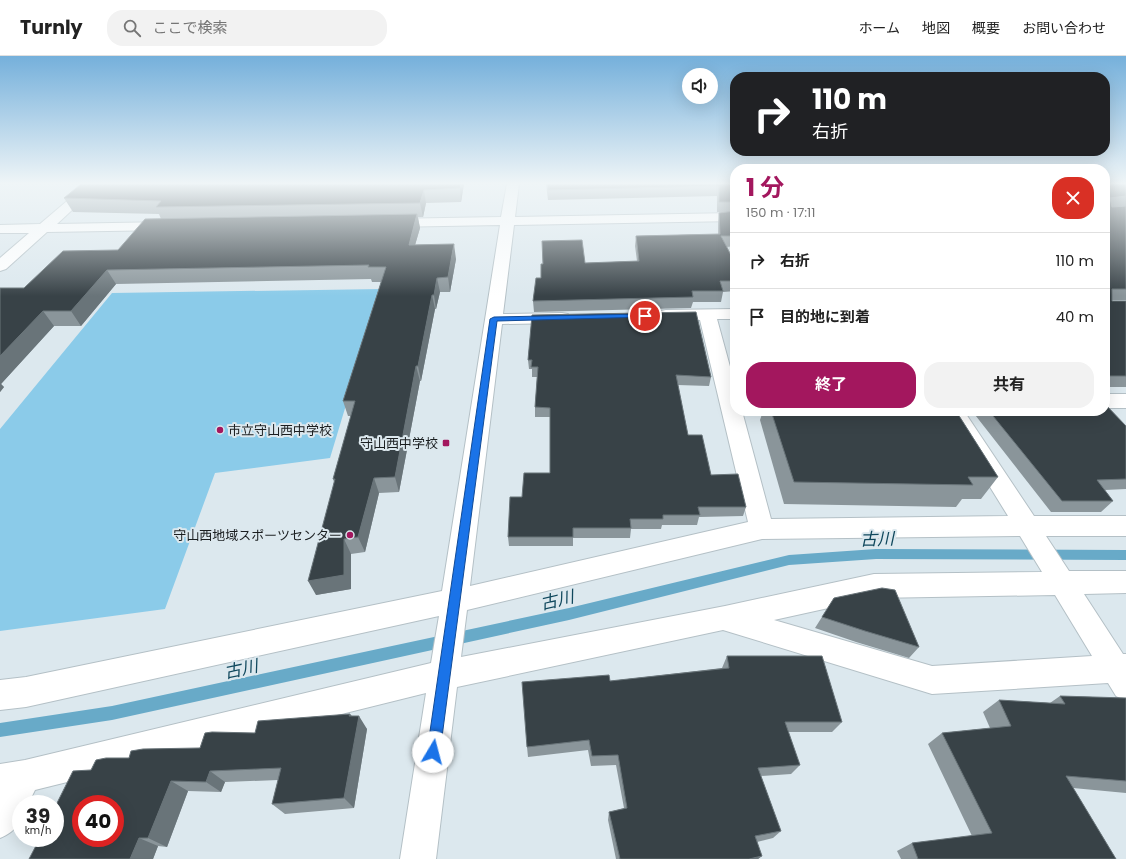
<!DOCTYPE html>
<html lang="ja">
<head>
<meta charset="utf-8">
<style>
  :root { --surface:#fff; --page:#f2f2f2; --text:#222; --muted:#767676; --line:#e0e0e0; --accent:#a3175e }
  body { margin:0; font-family:Poppins,"Noto Sans JP",sans-serif; background:var(--page); color:var(--text); height:100vh; display:flex; flex-direction:column; font-size:15px; white-space:nowrap }
  * { box-sizing:border-box; margin:0 }
  p { font-size:13px; color:var(--muted) }
  .icon { flex:none; width:22px; height:22px; fill:none; stroke:currentColor; stroke-width:2; stroke-linecap:round; stroke-linejoin:round }
  .map { position:relative; flex:1; overflow:hidden }
  .sheet { position:absolute; left:730px; top:108px; width:380px; height:252px; display:flex; flex-direction:column; background:var(--surface); border-radius:16px; box-shadow:0 4px 16px #0002 }
  .sheet>* { flex:none }
  .hud { position:absolute; left:730px; top:16px; width:380px; height:84px; border-radius:16px; box-shadow:0 4px 16px #0002; background:#202124; color:#fff; overflow:hidden }
  .buttons { position:absolute; left:682px; top:12px; display:grid; gap:8px }
  .buttons a { display:grid; place-items:center; width:36px; height:36px; border-radius:50%; background:var(--surface); box-shadow:0 4px 16px #0002; font-size:20px }
  .speed { position:absolute; left:12px; top:739px; display:flex; gap:8px; font-size:20px; font-weight:700; text-align:center }
  .speed>* { display:grid; place-content:center; width:52px; height:52px; border-radius:50%; background:var(--surface); box-shadow:0 4px 16px #0002; line-height:1 }
  .speed small { font-size:10px; font-weight:400 }
  .speed .limit { border:6px solid #d22; background:#fff; color:#111 }
  .pin { position:absolute; display:grid; place-items:center; width:34px; height:34px; color:#fff; margin:-17px; border:2px solid #fff; border-radius:50%; box-shadow:0 1px 4px #0007 }
  .me { position:absolute; width:44px; margin:-22px; rotate:8deg; stroke-linejoin:round; filter:drop-shadow(0 0 3px #0008) }
  .turn { display:flex; align-items:center; gap:14px; height:84px; padding:0 16px; font-size:18px }
  .turn .icon { width:52px; height:52px; stroke-width:2.5 }
  .turn b { display:block; font-size:28px; line-height:34px }
  .round { display:grid; place-items:center; flex:none; width:42px; height:42px; border-radius:16px; background:var(--page) }
  .summary { display:flex; align-items:center; justify-content:space-between; height:68px; padding:0 16px }
  h1 { font-size:24px; font-weight:700; line-height:30px; color:var(--accent) }
  .cta { display:flex; gap:8px; margin-top:auto; padding:8px 16px }
  .cta a { flex:1; height:46px; border-radius:16px; background:var(--accent); color:#fff; font-size:16px; font-weight:700; line-height:46px; text-align:center }
  .cta a+a { background:var(--page); color:var(--text) }
  ul { padding:0; list-style:none }
  li { display:flex; align-items:center; gap:12px; height:56px; padding:0 16px; border-top:1px solid var(--line) }
  li div { flex:1 }
  li b { display:block; font-size:15px }
  li em { font-style:normal }
  header { display:flex; align-items:center; gap:24px; box-sizing:border-box; height:56px; padding:0 20px; background:var(--surface); border-bottom:1px solid var(--line) }
  header strong { font-size:19px }
  nav { display:flex; gap:22px; margin-inline-start:auto; font-size:14px }
  .search { width:280px; height:36px; background:var(--page); display:flex; align-items:center; gap:10px; box-sizing:border-box; padding:0 14px; border-radius:16px; color:var(--muted); font-size:15px }
  .map>svg:first-child { display:block }
</style>
</head>
<body>
<header>
<strong>Turnly</strong>
<div class="search"><svg class="icon" aria-label="search" viewBox="0 0 24 24"><circle cx="10" cy="10" r="6"/><path d="M15 15l6 6"/></svg>ここで検索</div>
<nav><a>ホーム</a><a>地図</a><a>概要</a><a>お問い合わせ</a></nav>
</header>
<div class="map">
<svg width="1126" height="803" viewBox="0 0 1126 803">
  <rect width="100%" height="100%" fill="#dce8ee"/>
  <path fill="#8bcbe9" d="M381,233l-51,169 -115,15 -50,136 -165,22v-202l112,-136z"/>
  <g fill="none" stroke-linecap="round" stroke-linejoin="round">
    <path fill="#68aac8" fill-rule="evenodd" d="M876,493l250,1v10l-250,-1 -87,6 -220,55 -457,100 -112,17v-14l112,-17 457,-98 220,-53z"/>
    <g stroke="#b4c0c6" stroke-width="2">
      <path id="minor" d="M87,128h13l-43,40 111,-2 5,1 2,3 -2,3 -5,1 -121,2 -41,37 -6,2v-13l29,-25h-29v-8l40,-1z
        M507,128h12l-4,33 220,-4v8l-221,4 -11,89 59,-1 6,1 3,4 -3,4 -6,1 -60,1 -32,262 278,-64 -48,-202 -40,-1 -3,-4 3,-4 6,-1 69,-1v10h-18l18,66v26h7l29,108 237,-3 -65,-105h21l70,105h92v20h-80l23,35h57v22l-42,1 39,60h3v47l-10,-5 -8,-13 -176,11 -209,-64 -266,57 -21,172h-36l26,-166 -391,97 -7,14h-7c0,18 -4,27 -21,34v-74l25,-4 406,-97 8,-47 -413,91 -26,3v-30l26,-3 416,-86 58,-366 -112,2 -5,-1 -2,-3 2,-3 5,-1 113,-2zM1020,480l22,36 -168,2 -149,32 -264,51 6,-47 295,-71zM1055,539l37,61 -160,10 -158,-46 100,-22z
        M1105,338h21v14h-21z"/>
    </g>
    <use href="#minor" fill="#fff" fill-rule="evenodd"/>
  </g>
  <path fill="#8a959a" d="M464,128l-3,18 -35,1 -3,14h-5l2,11 -5,17 41,14 -6,33h-10l-4,17h-1l-14,72h-1l-21,111 -20,1 -14,59 -14,2v35l-35,6 18,-113 -1,-3 18,-63h-3l-5,-15 38,-119h-9l-1,-3 -255,5 -35,42h-27l-53,58 3,3 -4,5v-104h24l94,-38 43,-31 -2,-5 -86,-2 -9,-14z
    M546,128h189v62l-8,1 8,16v28l-12,1 -2,10h-28l-2,6 -157,4 -1,-11 8,-23 2,-14 -1,-23 43,22 52,-2 -2,-15 1,-10 82,-2v-11l1,-10 9,-1h-11v-16l-169,4z
    M1105,128h21v22l-14,1 14,-1v94h-14v1h14v86h-21z
    M532,259l179,62 -2,9 -31,-1 10,50 23,40 35,32 -3,9 -44,1 -2,8h-35l-1,4h-30l-1,9h-57v8h-64l-1,-9 14,-40 28,-24v-56h-15v-10l2,-30h-5v-8h-3l-1,-9z
    M763,355h193l42,66 -17,22h-19l-6,8 -172,-3 -24,-84z
    M972,355h133l21,15v63l-21,1 8,11 -12,11h-50z
    M834,542l85,49 -10,11 -53,-16 -41,-14z
    M727,600l115,66 -10,10h-44l12,33 -9,9 -30,2 20,55 -8,7 -16,4 5,14 -4,3h-142l-8,-39 1,-8 15,-4 -8,-43 -25,1 -3,-16 -60,7 -1,-10 83,-66 112,-13z
    M1060,640l66,2v95l-53,-5 43,71h-215l-4,-8 15,-8 60,-7 -44,-92 14,-11 48,-5 -7,-16 16,-12 51,3z
    M350,658l2,2 15,13 -13,79 -69,6 -13,-10 6,-24 -53,2 -4,10 -33,-1 -21,56 -9,-1 -5,13h-124l62,-89 38,-12 71,-10 55,-15z"/>
  <path fill="#697479" d="M461,128h3l-3,18 -1,-14z
    M424,134l2,13 -3,14 -3,-14z
    M1126,140v10l-21,2 5,-10z
    M417,158l3,14 -9,31 -2,-14z
    M454,188l2,15 -6,33 -2,-15z
    M107,214l9,14 -35,42 -10,-15z
    M437,222l3,14 -4,17 -2,-14z
    M432,239l3,14 -14,72 -3,-15z
    M43,255l11,15 -53,58 3,3 -4,5v-36z
    M416,310l4,15 -21,111 -4,-15z
    M374,422l5,15 -14,59 -7,-15z
    M344,483l7,15v35l-35,6 -8,-14z
    M350,658l7,10 2,-8 8,13 -13,79 -10,-10z
    M210,715l15,11 -4,10 -15,-10z
    M171,725l17,10 -21,56 -19,-9z
    M139,782l19,8 -5,13h-23z
    M762,800l-4,3h-9z"/>
  <path fill="#384247" stroke="#697479" fill-rule="evenodd" d="M81,128h380l-1,4 -36,2 -4,13 -264,4 5,-6 -97,-3z
    M547,128h188v18h-16v-16l-171,4z
    M1105,128h21v12l-16,2 2,9 14,-1v83h-14v12h14v75h-21z
    M735,155v25h-14l14,27v18h-15l3,10h-31l1,6 -160,4 3,-23h5v-14h2l-1,-23 40,-1 3,23 54,-2 -3,-25 84,-2 -1,-21z
    M417,158l-8,31 45,-1 -6,33 -11,1 -3,17h-2l-14,71h-2l-21,111 -21,1 -16,59 -14,2v36l-36,6 27,-102h-2l22,-78h-12l43,-134h-18l1,-2 -262,5 -36,41h-28l-43,45v-68h24l39,-37 55,-1 27,-31z
    M696,256l15,65 -35,-2 12,60h14l9,40 27,-1 8,33h-48l2,8h-37v4h-33l1,9h-58v9h-65l2,-40h12l2,-24h26v-65l-15,-1 3,-40h-7l1,-7h-4l4,-45z
    M1105,348l21,22v53l-29,1 16,21h-51l-73,-90h116z
    M771,355h185l42,66h-30l5,8 -179,-3z
    M882,532l13,2 24,57 -54,-16 -43,-14 12,-19z
    M727,600h95l20,66h-57l15,43 -42,3 23,63 -26,5 7,20 -13,3h-129l-11,-47 18,-4 -9,-53 -26,1 -3,-16 -62,7 -5,-65 87,-7 1,6 119,-13z
    M1060,640l66,2v83l-60,-5 50,83h-198l-6,-16 80,-10 -50,-100 69,-7 -12,-26 66,4z
    M350,658l-1,2h10l-15,82 -72,6 9,-36 -71,3 -4,11 -35,-1 -23,57h-9l-9,21h-101l11,-21h15v-31l18,-36 18,-1 5,-10 10,-2h23l2,-7 12,-2 57,-1 5,-15 7,-1 43,1 3,-12zM81,748h34v34h-34z"/>
  <linearGradient id="sky" x2="0" y2="1"><stop stop-color="#75b0db"/><stop offset="0.53" stop-color="#eff5f7"/><stop offset="1" stop-color="#eff5f7" stop-opacity="0"/></linearGradient>
  <rect width="1126" height="240" fill="url(#sky)"/>
  <path fill="#1a73e8" stroke="#114b97" d="M645,258h2v3l-150,4 -57,431 -2,5 -5,2 -4,-2 -2,-5 63,-433 4,-2z"/>
  <g fill="#a3175e" stroke="#dce8ee" stroke-width="1.5">
    <circle cx="220" cy="374" r="4"/>
    <rect x="442" y="383" width="8" height="8" rx="2"/>
    <circle cx="350" cy="479" r="4"/>
  </g>
  <g text-anchor="middle" dominant-baseline="central" stroke-width="4" stroke-linejoin="round" paint-order="stroke">
    <g font-size="13" fill="#1a1e20" stroke="#dce8ee" text-anchor="end">
      <text x="228" y="374" text-anchor="start">市立守山西中学校</text>
      <text x="438" y="387">守山西中学校</text>
      <text x="342" y="479">守山西地域スポーツセンター</text>
    </g>
    <g font-size="17" font-style="italic" fill="#10485d" stroke="#dce8ee">
      <text transform="translate(877 483) rotate(-2)">古川</text>
      <text transform="translate(557 544) rotate(-13)">古川</text>
      <text transform="translate(241 613) rotate(-12)">古川</text>
    </g>
  </g>
</svg>
<div class="buttons">
<a><svg class="icon" aria-label="sound" viewBox="0 0 24 24"><path d="M4 9h4l5-4v14l-5-4H4zM17 9q2 3 0 6"/></svg></a>
</div>
<div class="speed"><div>39<small>km/h</small></div><div class="limit">40</div></div>
<div class="pin" style="left:645px;top:260px;background:#d93025"><svg class="icon" aria-label="arrive" viewBox="0 0 24 24"><path d="M6 21V4h12l-3 4 3 4H6"/></svg></div>
<svg class="me" style="left:433px;top:696px" viewBox="-20 -20 40 40"><circle r="19" fill="#fff"/><path d="M0-13L10 11 0 6-10 11z" fill="#1a73e8"/></svg>
<div class="hud">
<div class="turn"><svg class="icon" aria-label="right" viewBox="0 0 24 24"><path d="M7 20v-9h11M14 6l5 5-5 5"/></svg><div><b>110 m</b>右折</div></div>
</div>
<section class="sheet">
<div class="summary"><div><h1>1 分</h1><p>150 m · 17:11</p></div><a class="round" style="background:#d93025;color:#fff"><svg class="icon" aria-label="close" viewBox="0 0 24 24"><path d="M6 6l12 12M18 6L6 18"/></svg></a></div>
<ul>
<li><svg class="icon" aria-label="right" viewBox="0 0 24 24"><path d="M7 20v-9h11M14 6l5 5-5 5"/></svg><div><b>右折</b></div><em>110 m</em></li>
<li><svg class="icon" aria-label="arrive" viewBox="0 0 24 24"><path d="M6 21V4h12l-3 4 3 4H6"/></svg><div><b>目的地に到着</b></div><em>40 m</em></li>
</ul>
<div class="cta"><a>終了</a><a>共有</a></div>
</section>
</div>
</body>
</html>
